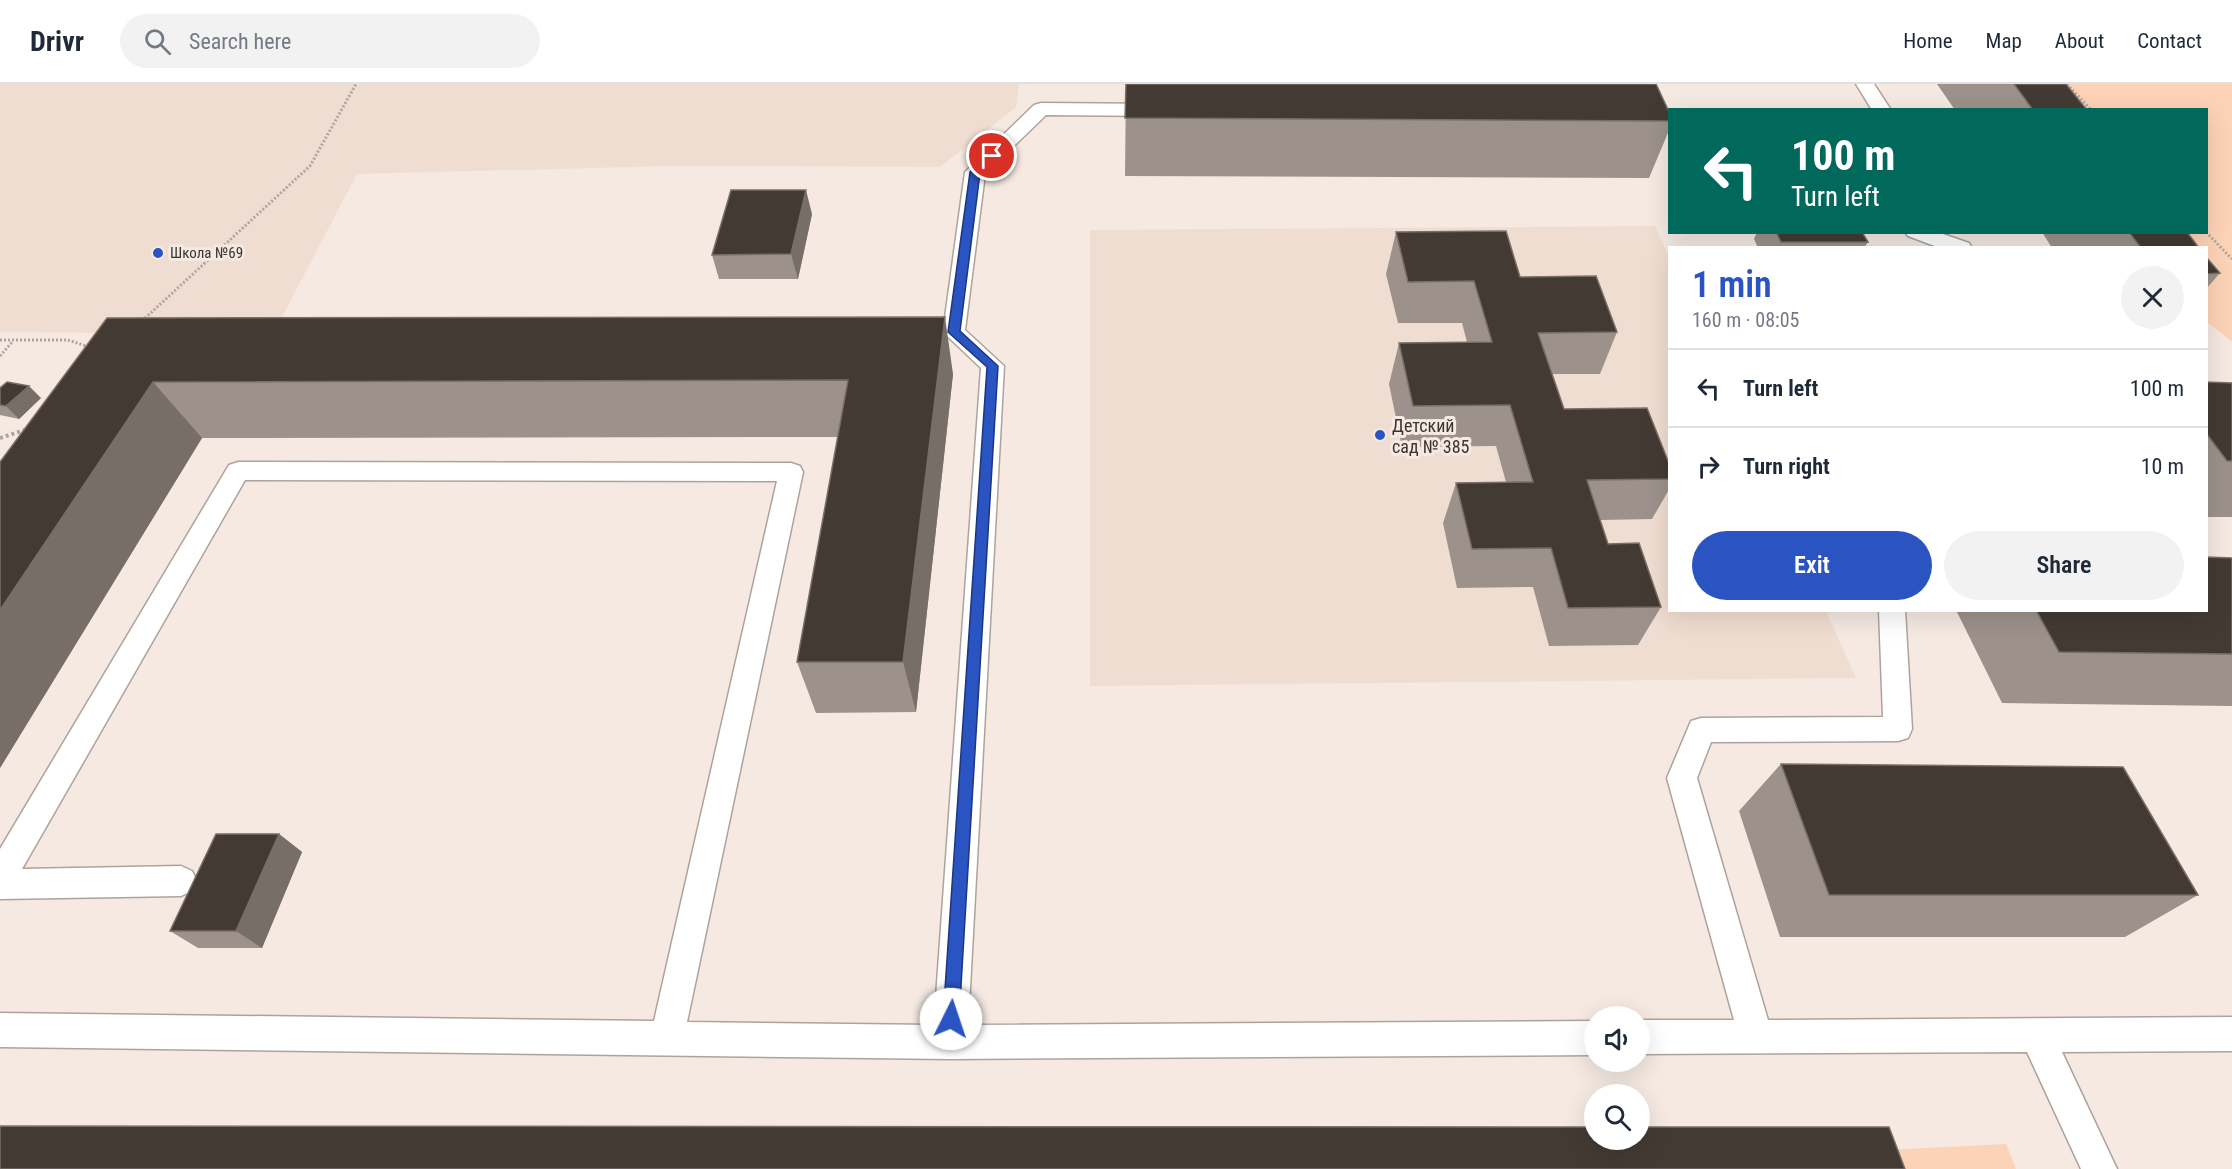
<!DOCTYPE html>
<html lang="en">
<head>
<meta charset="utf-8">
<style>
  :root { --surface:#fff; --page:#f2f2f3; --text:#1f2937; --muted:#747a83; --line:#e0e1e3; --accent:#2b54c3 }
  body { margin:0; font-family:"Roboto Condensed",sans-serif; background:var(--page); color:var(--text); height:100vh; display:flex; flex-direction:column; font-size:22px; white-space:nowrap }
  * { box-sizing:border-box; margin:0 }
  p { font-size:20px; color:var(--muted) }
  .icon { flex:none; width:33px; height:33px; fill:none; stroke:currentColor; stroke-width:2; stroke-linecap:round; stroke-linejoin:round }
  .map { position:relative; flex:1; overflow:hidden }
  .drawer { position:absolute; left:1668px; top:162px; width:540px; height:366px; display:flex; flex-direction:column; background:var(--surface); border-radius:0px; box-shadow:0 6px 24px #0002 }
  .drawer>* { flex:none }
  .hud { position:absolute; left:1668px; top:24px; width:540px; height:126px; border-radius:0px; box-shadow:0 6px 24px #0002; background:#00695c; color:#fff; overflow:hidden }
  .buttons { position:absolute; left:1584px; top:922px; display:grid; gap:12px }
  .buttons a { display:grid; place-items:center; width:66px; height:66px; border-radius:50%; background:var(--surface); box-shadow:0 6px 24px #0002; font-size:30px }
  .pin { position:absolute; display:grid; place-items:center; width:51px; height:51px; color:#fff; margin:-26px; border:3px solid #fff; border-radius:50%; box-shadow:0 2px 6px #0007 }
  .me { position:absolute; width:66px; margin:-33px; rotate:4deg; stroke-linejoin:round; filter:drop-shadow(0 0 4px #0008) }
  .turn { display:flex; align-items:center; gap:21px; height:126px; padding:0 24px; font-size:27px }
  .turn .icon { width:78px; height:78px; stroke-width:2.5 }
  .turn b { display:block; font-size:42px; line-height:51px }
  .round { display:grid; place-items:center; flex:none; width:63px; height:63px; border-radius:32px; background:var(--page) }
  .summary { display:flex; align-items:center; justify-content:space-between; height:102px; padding:0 24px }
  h1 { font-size:36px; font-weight:600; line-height:45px; color:var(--accent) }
  .button { display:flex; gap:12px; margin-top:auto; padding:12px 24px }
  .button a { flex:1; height:69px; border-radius:36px; background:var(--accent); color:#fff; font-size:24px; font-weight:600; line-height:69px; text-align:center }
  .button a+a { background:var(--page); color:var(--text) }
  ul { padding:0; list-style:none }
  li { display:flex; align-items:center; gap:18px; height:78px; padding:0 24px; border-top:2px solid var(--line) }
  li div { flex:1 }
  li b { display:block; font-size:22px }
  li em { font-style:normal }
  header { display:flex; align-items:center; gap:36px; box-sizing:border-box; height:84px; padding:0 30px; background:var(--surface); border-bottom:2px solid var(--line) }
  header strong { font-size:28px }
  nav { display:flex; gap:33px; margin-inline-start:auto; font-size:21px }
  .search { width:420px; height:54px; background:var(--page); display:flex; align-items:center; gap:15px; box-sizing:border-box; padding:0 21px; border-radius:33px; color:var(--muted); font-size:22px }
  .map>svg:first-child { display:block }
</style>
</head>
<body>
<header>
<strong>Drivr</strong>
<div class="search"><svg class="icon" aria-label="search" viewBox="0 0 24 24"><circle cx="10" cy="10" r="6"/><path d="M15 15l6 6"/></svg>Search here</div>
<nav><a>Home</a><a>Map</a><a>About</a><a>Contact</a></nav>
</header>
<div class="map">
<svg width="2232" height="1085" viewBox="0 0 2232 1085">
  <rect width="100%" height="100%" fill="#f5e9e2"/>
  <path fill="#f0ddd1" d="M0,0h1019l-3,23 -76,60 -269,-1 -314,8 -84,160 -273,-2z
    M1655,142l15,33v351l156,1 30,67 -766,8v-456z"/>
  <path fill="#fdd3b7" d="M2010,0h222v258l-25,-20 -1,-74 -67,-1 -11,-14 78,-1v-122l-176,-1z
    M2006,1060l10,25h-146l-6,-18z"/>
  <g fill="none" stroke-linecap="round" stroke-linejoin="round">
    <g stroke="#aea39c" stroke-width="3">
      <path id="service" d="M1856,0h18l17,26h-19z
        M1041,19l121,1 9,6 -9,6 -116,-1 -61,59 -20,156 39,36 -36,659 626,-4v34l-644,4 -950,-12v-34l654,8 123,-540 -532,-1 -223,389 159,-3 11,5 5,10 -5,10 -11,5 -181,3v-50l229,-384 9,-3 553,1 9,3 3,6 -116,550 247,3 47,-657 -38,-36 22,-160 69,-67z
        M1905,148h32l32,11 3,5h-32l-32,-12z
        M1879,526h26l7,119 -4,9 -10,3 -187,1 -14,36 71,242 464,-3v34l-170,1 55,117h-36l-54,-117 -387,2v-34h94l-67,-242 24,-57 10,-3 182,-1z"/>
    </g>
    <path stroke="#afa5a0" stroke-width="3" stroke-dasharray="2 2" stroke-linecap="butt" d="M2067,0l24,26
      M2206,148l26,27
      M142,237l168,-155 46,-82
      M0,256h68l21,7
      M0,272l13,-15"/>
    <path stroke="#afa5a0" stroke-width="4" stroke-dasharray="3 3" stroke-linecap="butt" d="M0,354l28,-9"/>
    <use href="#service" fill="#fff" fill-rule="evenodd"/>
  </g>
  <path fill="#9c928b" d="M1126,0l544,30v14l-21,50 -524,-2z
    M1937,0h129l21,26h-132z
    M812,130l-14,65h-79l-7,-24z
    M1396,148l124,45 97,55 -17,42h-48l12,35 106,57v22l-18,31 -52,1 8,24 53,63 -23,38 -89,1 -16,-59 -76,1 -14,-65 13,-40 50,-1 -10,-36 -94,1 -13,-63 10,-41 68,-1 -5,-19h-64l-12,-49z
    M1757,148h105l6,10 -4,6h-106l-4,-9z
    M2042,148h145l12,16h-147z
    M2206,173l14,16 -14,16z
    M107,234l846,56 -37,338 -100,1 -19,-51 41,-225 -636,1 -202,330z
    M2206,298l26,1v134h-26z
    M0,304l41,10 -22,21 -19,-4z
    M2232,474v148l-230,-3 -46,-93h250z
    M1781,680l417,131 -73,42h-345l-41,-126z
    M279,750l23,18 -40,96h-64l-28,-17z"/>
  <path fill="#786e68" d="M806,106l6,24 -14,65 -7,-25z
    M945,233l8,57 -37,338 -13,-50z
    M153,298l49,56 -202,330v-158z
    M29,302l12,12 -22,21 -13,-13z
    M279,750l23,18 -40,96 -26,-17z"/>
  <path fill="#433a34" stroke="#786e68" stroke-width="1.5" d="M1126,0h530l14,30v7l-545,-3z
    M2014,0h52l21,26h-54z
    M731,106h75l-15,64 -79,1z
    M1506,147l14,46 76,-1 21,56 -79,1 26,76 83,-1 23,58v13l-83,1 21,64 31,-1 22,64 -93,1 -17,-60 -79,1 -16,-66 77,-1 -23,-77 -97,1 -14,-63 93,-1 -18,-61 -66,1 -12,-50z
    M1776,148h86l6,10h-87z
    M2129,148h58l12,16h-58z
    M2206,173l14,16 -14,1z
    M945,233l-42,345h-106l51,-282 -695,2 -153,228v-148l107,-144z
    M7,298l22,4 -23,20 -6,-1v-17z
    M2206,298l26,1v78h-5l-21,-28z
    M2206,473l26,1v96l-173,-2 -23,-42h170z
    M1781,680l342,3 75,128h-369z
    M216,750h63l-43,97h-66z
    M0,1042l1594,1v13h46v-13h249l16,42h-1905z"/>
  <path fill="#2b54c3" stroke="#1c377f" stroke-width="1.5" d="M988,70l9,2 -17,17 -20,158 38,35 -39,653 -2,6 -6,2 -6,-2 -2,-6 44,-652 -39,-35 22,-160z"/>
  <g fill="#2b54c3" stroke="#f5e9e2" stroke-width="2">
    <circle cx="158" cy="169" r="6"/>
    <circle cx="1380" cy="351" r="6"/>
  </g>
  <g text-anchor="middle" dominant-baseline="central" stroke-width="6" stroke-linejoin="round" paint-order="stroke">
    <g font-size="15" fill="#3a3532" stroke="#f5e9e2" text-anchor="start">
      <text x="170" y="169">Школа №69</text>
    </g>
    <g font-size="18" fill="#3a3532" stroke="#f5e9e2" text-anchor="start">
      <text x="1392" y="341">Детский<tspan x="1392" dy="21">сад № 385</tspan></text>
    </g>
  </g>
</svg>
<div class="buttons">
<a><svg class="icon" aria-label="sound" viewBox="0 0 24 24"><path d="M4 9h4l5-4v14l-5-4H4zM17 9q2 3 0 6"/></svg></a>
<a><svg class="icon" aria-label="search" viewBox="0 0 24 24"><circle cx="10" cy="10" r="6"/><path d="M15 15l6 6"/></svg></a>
</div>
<div class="pin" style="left:992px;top:72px;background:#d93025"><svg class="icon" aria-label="arrive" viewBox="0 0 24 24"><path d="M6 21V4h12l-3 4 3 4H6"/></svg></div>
<svg class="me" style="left:951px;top:935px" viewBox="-20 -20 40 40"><circle r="19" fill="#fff"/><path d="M0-13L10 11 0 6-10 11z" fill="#2b54c3"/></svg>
<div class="hud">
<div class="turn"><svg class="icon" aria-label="left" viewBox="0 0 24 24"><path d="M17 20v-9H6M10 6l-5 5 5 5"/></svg><div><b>100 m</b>Turn left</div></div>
</div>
<section class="drawer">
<div class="summary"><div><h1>1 min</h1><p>160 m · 08:05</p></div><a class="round"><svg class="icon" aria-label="close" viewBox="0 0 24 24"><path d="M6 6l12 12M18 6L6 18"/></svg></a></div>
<ul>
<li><svg class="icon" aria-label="left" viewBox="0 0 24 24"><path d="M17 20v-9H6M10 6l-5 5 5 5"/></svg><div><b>Turn left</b></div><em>100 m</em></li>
<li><svg class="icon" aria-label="right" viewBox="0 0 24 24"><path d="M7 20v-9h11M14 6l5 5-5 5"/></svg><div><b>Turn right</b></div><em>10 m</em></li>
</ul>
<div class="button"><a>Exit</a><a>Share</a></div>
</section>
</div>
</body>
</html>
